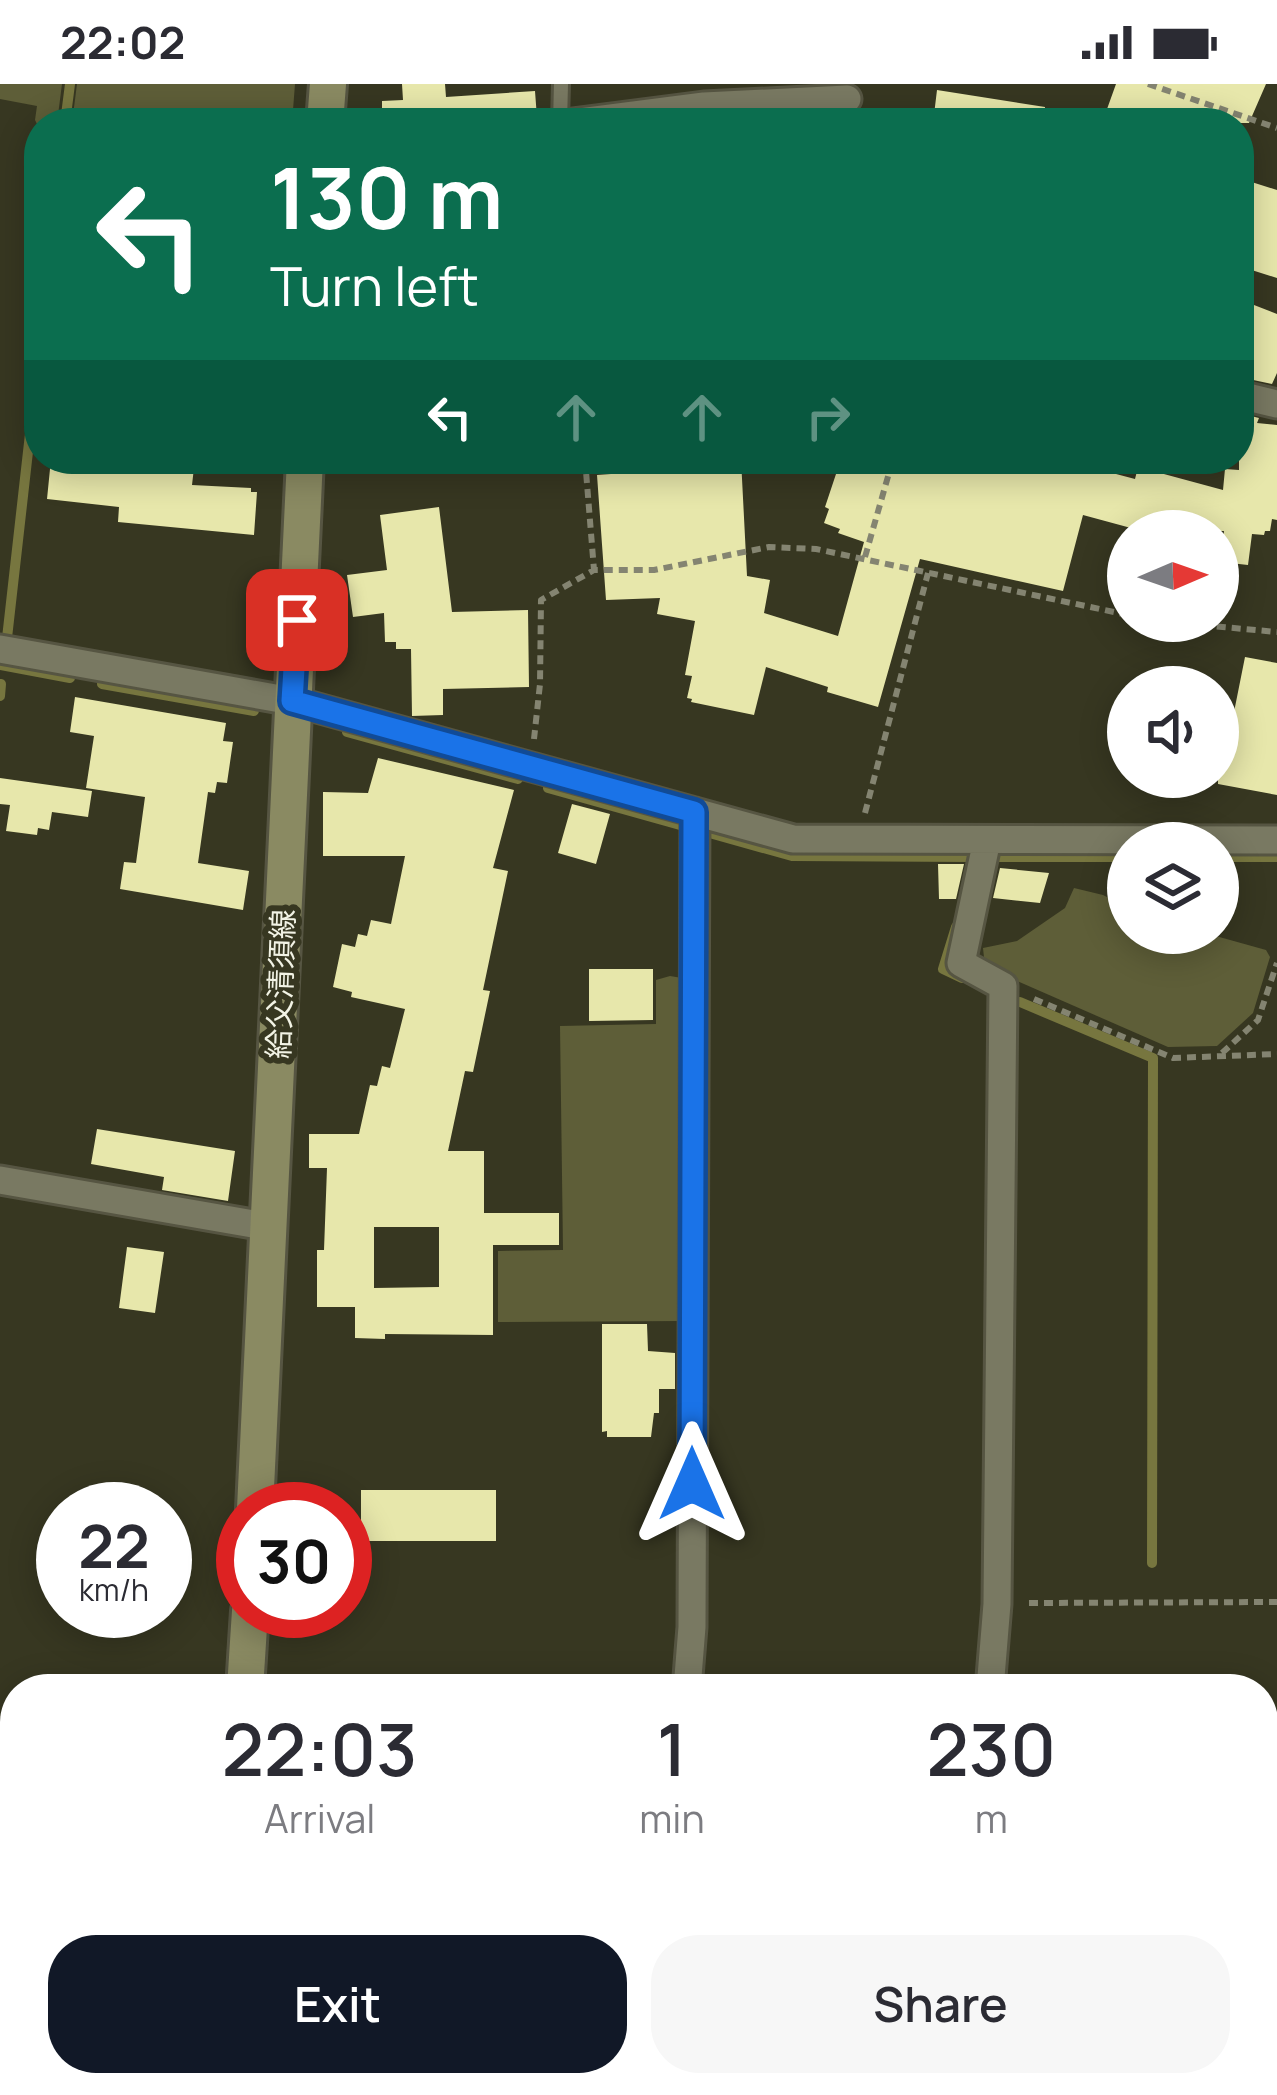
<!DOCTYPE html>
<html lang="en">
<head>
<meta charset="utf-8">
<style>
  :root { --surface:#fff; --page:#f7f7f7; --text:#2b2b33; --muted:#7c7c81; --accent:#111827 }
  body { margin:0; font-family:Manrope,"Noto Sans JP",sans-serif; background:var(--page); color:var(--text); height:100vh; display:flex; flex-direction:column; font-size:45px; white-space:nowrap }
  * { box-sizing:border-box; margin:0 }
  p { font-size:39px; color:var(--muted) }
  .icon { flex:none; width:66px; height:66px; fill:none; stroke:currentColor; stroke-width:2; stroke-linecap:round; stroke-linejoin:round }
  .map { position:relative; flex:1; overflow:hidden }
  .panel { position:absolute; left:0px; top:1590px; width:1278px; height:423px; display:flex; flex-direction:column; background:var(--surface); border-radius:48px 48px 0 0; box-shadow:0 6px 30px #0003 }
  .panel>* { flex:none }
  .top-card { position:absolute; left:24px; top:24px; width:1230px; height:366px; border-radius:48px; box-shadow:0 6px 30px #0003; background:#0b6e4f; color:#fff; overflow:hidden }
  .needle { width:78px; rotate:88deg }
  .controls { position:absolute; left:1107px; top:426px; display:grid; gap:24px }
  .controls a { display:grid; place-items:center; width:132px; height:132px; border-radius:50%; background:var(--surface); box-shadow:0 6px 30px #0003; font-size:60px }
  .speed { position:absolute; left:36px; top:1398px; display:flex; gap:24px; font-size:60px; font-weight:700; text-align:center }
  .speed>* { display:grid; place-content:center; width:156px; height:156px; border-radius:50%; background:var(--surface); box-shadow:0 6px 30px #0003; line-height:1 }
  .speed small { font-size:30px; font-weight:400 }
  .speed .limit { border:18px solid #d22; background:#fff; color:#111 }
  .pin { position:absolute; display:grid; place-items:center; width:102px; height:102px; color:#fff; margin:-51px; border-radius:24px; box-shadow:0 6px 18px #0006 }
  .me { position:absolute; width:132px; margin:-66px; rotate:0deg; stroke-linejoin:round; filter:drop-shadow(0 0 9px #0008) }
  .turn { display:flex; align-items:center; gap:42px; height:252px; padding:0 48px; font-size:54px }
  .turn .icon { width:156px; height:156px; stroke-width:2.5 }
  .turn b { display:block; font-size:84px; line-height:102px }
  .lanes { display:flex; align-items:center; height:114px; padding:0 48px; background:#0003; justify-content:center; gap:60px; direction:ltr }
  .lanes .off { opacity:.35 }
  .eta { display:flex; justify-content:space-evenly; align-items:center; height:204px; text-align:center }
  .eta b { font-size:72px; font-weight:600; line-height:84px }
  .button { display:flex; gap:24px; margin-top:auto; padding:24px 48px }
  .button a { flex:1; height:138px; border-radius:48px; background:var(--accent); color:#fff; font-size:48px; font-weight:600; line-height:138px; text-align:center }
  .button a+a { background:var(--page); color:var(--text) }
  .status { display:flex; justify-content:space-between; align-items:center; height:84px; padding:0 60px; background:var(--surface); direction:ltr }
  .status svg { height:33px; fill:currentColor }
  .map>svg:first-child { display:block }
</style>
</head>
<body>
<div class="status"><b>22:02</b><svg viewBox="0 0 49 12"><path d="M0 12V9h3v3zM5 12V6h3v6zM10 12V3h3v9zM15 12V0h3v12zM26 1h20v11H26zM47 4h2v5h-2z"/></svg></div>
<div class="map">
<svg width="1277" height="2011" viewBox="0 0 1277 2011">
  <rect width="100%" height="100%" fill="#373721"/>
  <path fill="#5e5e38" d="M0,0h62l-5,39h-18v5l-4,-8 2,-14 -37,-7z
    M77,0h218l-3,39h-220z
    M1074,804l29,7 25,13v25h77l61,17 4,7 -17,56 -36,33 -49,1 -183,-80 -2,-19 34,-7 48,-33z
    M670,892l12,2 2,343 -186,1v-71l65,-1 -3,-224 96,-2v-44z"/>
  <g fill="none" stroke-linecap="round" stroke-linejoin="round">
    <path stroke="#77763f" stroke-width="10" d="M65,39l5,-39
      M7,554l32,-284
      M0,581l70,13
      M102,600l152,27
      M0,612l1,-12
      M347,648l171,47
      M548,704l132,37
      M713,750l79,22 179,1
      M999,773h129
      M1218,773h59
      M956,843l-13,42 19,9
      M1020,918l133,56 -1,505
      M0,1906h15
      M1263,1941l14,1"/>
  </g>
  <path fill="#e7e7ab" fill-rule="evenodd" d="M402,0h43l1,13 89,-6 2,27 -18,1v4h-137v-22l21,-1z
    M1116,0h150l-17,39h-147z
    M937,6l108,17 -1,16h-111z
    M1239,94l38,12v88l-38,-12z
    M1254,221l23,9v59l-5,11 -33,-7v-35z
    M1239,329l20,5 -2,5 20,2v95l-5,-1 -2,12h-5l-1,4 -12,-1 -4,31 -27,-3 3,-31h-82l-59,-16 -20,76 -143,-32 -42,148 -51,-15 1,-5 -62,-20 -12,48 -63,-13 1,-3 -5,-1 5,-22 -7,-1 10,-54 -38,-7 3,-16 -54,2 -9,-125 42,-3 -1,-13h103l6,117 23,4 -6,33 74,23 26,-94 -26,-9 2,-4 -16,-6 5,-14 -4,-2 16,-48h164l49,13 5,-13 76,20 3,-12 85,23 2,-21 14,1z
    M51,375h144l-3,26 59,3v4h6l-3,43 -136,-13 1,-15 -72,-8z
    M439,423l13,105 76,-2 1,77 -86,2v26l-31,1 -1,-67h-15v-7h-11l-1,-29 -31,4 -6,-42 40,-5 -7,-55z
    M1245,573l32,6v132l-59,-11v-41l5,1 4,-23 5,1z
    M75,613l151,26 -3,18 10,1 -6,41 -10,-1 -2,11 -7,-1 -10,71 51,8 -6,39 -123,-21 4,-27 12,1 9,-66 -59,-9 8,-52 -24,-4z
    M378,674l136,32 -21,78 15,3 -25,119 7,1 -17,81 -8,-1 -17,80h36v62h75v32h-66v90l-108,-1v5l-30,-1v-31h-38v-57h7l3,-82h-18v-34h50l11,-49 7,1 5,-20 8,2 15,-59 -54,-12 1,-5 -19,-5 9,-43 13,3 3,-13 9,2 4,-16 20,4 14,-68h-82v-64l45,1zM374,1143h65v60l-65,1z
    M0,694l92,13 -4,26 -36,-5 -3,18 -11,-2 -1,7 -31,-4 4,-26 -10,-1z
    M572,720l38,10 -14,50 -38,-11z
    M938,780h26l-8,35h-17z
    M1000,784l49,5 -9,30 -47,-5z
    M589,885h64v51l-64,1z
    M97,1045l138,22 -7,50 -66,-11 2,-13 -73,-13z
    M127,1163l37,5 -9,61 -36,-5z
    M602,1240h45l1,27 27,2v36h-16v24h-5l-3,24h-44v-6l-5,1z
    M361,1406h135v51h-135z"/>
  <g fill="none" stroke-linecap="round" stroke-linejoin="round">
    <g stroke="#565542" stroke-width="20">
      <path id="lane" d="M560,39l1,-39"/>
    </g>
    <g stroke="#565542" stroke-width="33">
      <path id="street" d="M572,39l132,-17 143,-7
        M1239,311l38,9
        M0,565l292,52 501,138 484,1
        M987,756l-26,123 42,23 -6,618 -7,85
        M0,1096l270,47
        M687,1605l5,-62 3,-815
        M0,1881l15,1
        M1263,1963l14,1
        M758,2011l2,-13
        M1155,2011l1,-13"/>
    </g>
    <g stroke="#565542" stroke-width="42">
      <path id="secondary" d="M325,39l3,-39
        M255,1425l50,-1050
        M245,1605l5,-78
        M226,2011v-13"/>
    </g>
    <path stroke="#848471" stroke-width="6" stroke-dasharray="9 6" stroke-linecap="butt" d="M1148,0l129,44
      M389,375l53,8 60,-8
      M585,375l9,111
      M865,473l28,-98
      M1157,537l120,11
      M534,655l6,-55 1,-84 53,-30h60l115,-23 47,2 312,66
      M865,729l63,-240
      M1034,915l139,59 104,-4
      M1222,969l36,-33 19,-57
      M1029,1519l248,-1"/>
    <use href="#lane" stroke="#797962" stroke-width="14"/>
    <use href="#street" stroke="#797962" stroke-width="27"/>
    <use href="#secondary" stroke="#8a8a62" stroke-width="36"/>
  </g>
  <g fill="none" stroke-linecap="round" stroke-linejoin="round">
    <g stroke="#114b97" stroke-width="30">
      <path id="route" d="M297,536l-5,81 402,111 -2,672"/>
    </g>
    <use href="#route" stroke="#1a73e8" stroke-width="21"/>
  </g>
  <g text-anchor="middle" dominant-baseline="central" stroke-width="12" stroke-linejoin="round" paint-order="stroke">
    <g font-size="30" fill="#f2f3e5" stroke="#373721">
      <text transform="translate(280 900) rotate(-88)">給父清須線</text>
    </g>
  </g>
</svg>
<div class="controls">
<a><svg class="needle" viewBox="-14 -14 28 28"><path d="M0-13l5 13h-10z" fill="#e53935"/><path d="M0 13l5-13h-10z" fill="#7c7c81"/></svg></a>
<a><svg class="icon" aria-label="sound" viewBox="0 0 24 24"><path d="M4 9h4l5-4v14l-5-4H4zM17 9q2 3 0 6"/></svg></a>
<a><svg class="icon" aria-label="layers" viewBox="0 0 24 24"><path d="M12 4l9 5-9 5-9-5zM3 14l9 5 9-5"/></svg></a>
</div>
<div class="speed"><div>22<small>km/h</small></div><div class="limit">30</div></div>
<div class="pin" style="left:297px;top:536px;background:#d93025"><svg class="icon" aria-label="arrive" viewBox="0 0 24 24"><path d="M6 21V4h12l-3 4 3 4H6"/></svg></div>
<svg class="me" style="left:692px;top:1400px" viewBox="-20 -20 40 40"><path d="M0-17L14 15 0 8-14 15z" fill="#1a73e8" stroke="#fff" stroke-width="4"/></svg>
<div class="top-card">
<div class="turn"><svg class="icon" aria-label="left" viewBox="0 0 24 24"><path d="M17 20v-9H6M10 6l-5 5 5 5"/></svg><div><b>130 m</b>Turn left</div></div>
<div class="lanes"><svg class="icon" aria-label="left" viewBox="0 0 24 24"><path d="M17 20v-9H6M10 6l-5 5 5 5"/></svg><svg class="icon off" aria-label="ahead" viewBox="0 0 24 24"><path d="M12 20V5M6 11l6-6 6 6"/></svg><svg class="icon off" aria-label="ahead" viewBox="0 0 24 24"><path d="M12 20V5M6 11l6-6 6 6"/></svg><svg class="icon off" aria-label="right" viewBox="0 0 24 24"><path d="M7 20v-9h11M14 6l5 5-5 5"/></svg></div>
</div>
<section class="panel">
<div class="eta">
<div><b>22:03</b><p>Arrival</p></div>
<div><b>1</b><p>min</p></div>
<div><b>230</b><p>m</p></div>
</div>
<div class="button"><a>Exit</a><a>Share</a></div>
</section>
</div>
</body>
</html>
